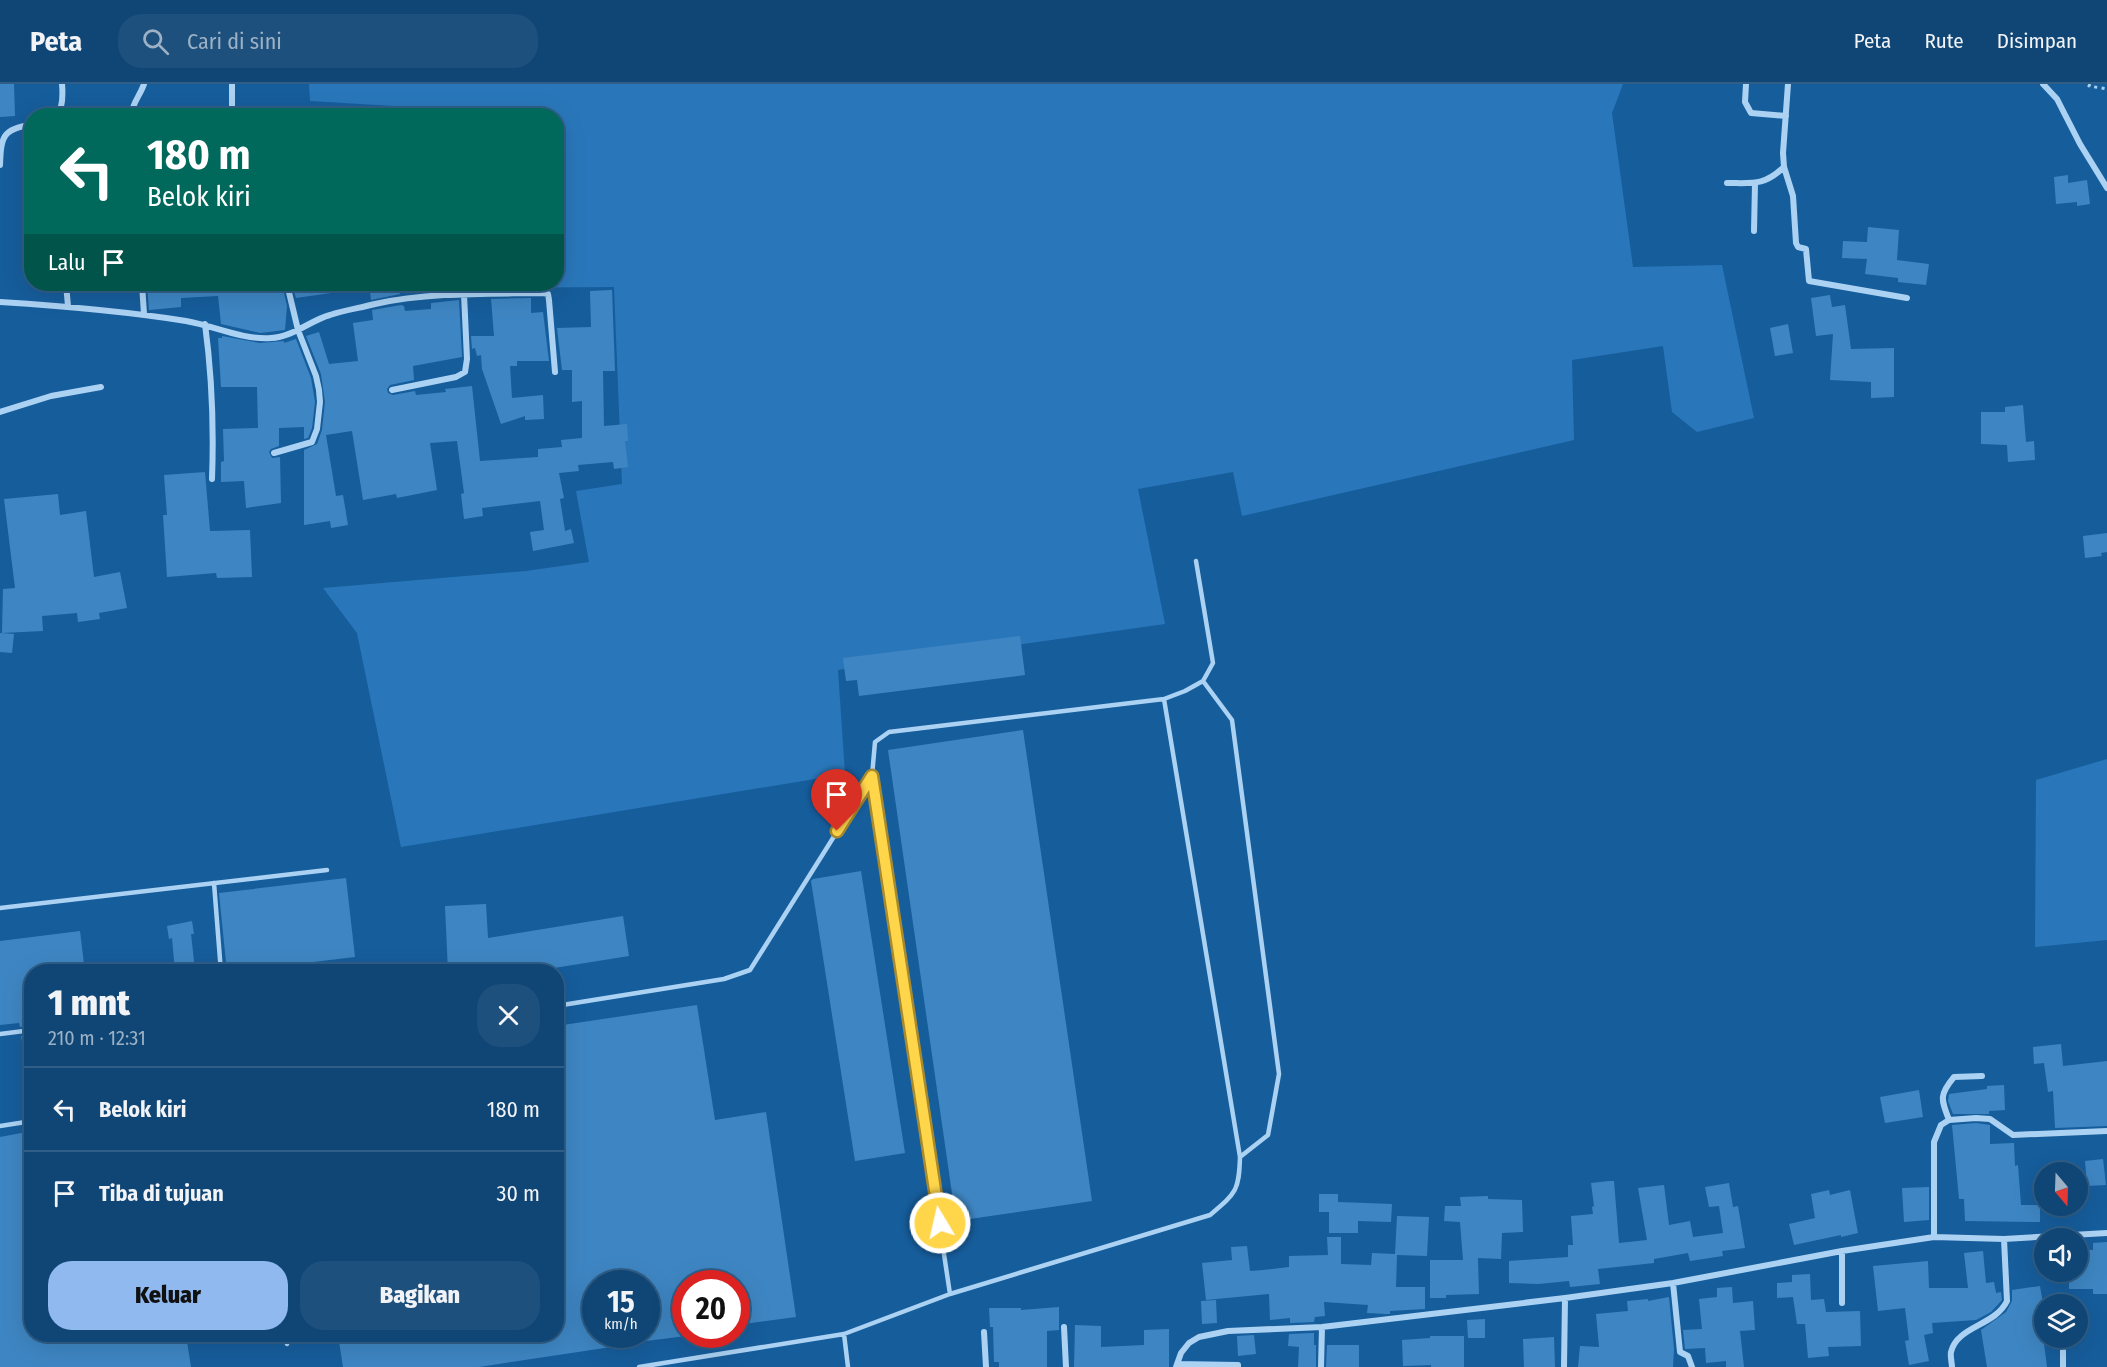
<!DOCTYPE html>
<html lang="id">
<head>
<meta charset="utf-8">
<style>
  :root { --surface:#104675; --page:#1e507d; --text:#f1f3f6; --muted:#9cb1c5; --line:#305e87; --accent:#90b9f0 }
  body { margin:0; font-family:"Fira Sans Condensed",sans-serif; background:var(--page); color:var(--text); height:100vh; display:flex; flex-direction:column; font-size:22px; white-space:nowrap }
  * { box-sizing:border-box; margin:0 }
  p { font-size:20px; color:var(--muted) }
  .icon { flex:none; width:33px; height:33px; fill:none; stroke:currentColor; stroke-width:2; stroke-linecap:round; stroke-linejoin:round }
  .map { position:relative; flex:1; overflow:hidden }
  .side { position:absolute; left:24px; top:880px; width:540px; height:378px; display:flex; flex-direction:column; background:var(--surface); border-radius:24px; box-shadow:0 6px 24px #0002,0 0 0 2px var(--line) }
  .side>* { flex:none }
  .hud { position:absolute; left:24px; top:24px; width:540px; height:183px; border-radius:24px; box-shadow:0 6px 24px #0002,0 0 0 2px var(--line); background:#00695c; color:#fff; overflow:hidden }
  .needle { width:39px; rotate:161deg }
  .tools { position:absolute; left:2034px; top:1078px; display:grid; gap:12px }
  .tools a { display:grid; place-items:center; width:54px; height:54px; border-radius:50%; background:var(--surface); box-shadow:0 6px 24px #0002,0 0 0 2px var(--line); font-size:30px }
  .speed { position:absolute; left:582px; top:1186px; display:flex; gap:12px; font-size:30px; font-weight:700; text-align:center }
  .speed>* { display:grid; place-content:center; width:78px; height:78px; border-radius:50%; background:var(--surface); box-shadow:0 6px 24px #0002,0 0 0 2px var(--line); line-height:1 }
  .speed small { font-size:15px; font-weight:400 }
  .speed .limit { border:9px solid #d22; background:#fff; color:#111 }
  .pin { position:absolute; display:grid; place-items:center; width:51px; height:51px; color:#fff; margin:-62px -26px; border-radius:50% 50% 50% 0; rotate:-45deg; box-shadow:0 0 6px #0007 }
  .pin .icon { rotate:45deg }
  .me { position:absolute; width:66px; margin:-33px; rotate:351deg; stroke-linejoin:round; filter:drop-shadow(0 0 4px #0008) }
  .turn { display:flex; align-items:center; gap:21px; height:126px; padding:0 24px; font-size:27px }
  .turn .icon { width:78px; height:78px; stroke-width:2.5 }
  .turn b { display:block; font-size:42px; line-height:51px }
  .then { display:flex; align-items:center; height:57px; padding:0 24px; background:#0003; gap:12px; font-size:22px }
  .round { display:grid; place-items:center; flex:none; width:63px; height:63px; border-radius:24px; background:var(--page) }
  .overview { display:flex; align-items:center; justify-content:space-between; height:102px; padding:0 24px }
  h1 { font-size:36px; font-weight:800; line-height:45px }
  .button { display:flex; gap:12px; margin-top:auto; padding:12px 24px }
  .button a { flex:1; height:69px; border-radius:24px; background:var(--accent); color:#111; font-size:24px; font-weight:800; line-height:69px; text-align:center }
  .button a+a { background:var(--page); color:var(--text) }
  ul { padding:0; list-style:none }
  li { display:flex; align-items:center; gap:18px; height:84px; padding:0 24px; border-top:2px solid var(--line) }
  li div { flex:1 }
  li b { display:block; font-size:22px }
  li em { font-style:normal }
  header { display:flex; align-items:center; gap:36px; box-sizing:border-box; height:84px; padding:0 30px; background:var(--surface); border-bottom:2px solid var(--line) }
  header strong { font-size:28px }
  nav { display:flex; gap:33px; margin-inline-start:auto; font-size:21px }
  .search { width:420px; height:54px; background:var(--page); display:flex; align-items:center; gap:15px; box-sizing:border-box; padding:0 21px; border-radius:24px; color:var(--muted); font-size:22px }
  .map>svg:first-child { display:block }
</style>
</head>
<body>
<header>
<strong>Peta</strong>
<div class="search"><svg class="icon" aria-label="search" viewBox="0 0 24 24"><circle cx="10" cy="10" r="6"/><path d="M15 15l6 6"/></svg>Cari di sini</div>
<nav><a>Peta</a><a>Rute</a><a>Disimpan</a></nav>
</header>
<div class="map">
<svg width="2107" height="1283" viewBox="0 0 2107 1283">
  <rect width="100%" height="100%" fill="#165d9c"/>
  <path fill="#2977ba" d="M309,0h1314l-11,29 21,154 89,-2 32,153 -57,14 -25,-20 -9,-66 -91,14 2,80 -332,76 -9,-44 -95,17 27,135 -327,46 7,104 -444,73 -44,-214 -34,-45 203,-17 63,-9 -13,-71 46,-7 -8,-197 -137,1 -1,-4h80v-168l-142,-1 -4,-8 -100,-6z
    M2107,675v181l-72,7 1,-167z"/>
  <path fill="#3e86c3" d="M0,0h14l1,32 -15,1z
    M2068,91v8l19,-3 3,24 -13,2v-4l-21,2 -2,-27z
    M1868,143l31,3 -2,30 32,4 -3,21 -28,-3v-4l-33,-4 2,-15 -25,-1 1,-17 24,1z
    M147,200h135l5,22 -2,24 -25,3 -39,-9 -3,-28 -37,2v9l-32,3z
    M292,200h45l1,8 -42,6z
    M369,200h30l1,10 -29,6z
    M612,206l3,81h-12l1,55 23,-2 1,17h-3l3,26 -14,2 -1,-7 -35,3 1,6 -20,2 5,25 -4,1 5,32 6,-2 3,14 -41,8 -3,-19 14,-2 -4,-29 -58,7 1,8 -19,3 -3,-25 3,-1 -7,-52 -27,2 7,47 -40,8 -1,-4 -33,6 -11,-69 -26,4 10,61 7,-1 5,30 -17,3 -1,-7 -26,4v-75l13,-6 5,-14 3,-28 -4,-28 -15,-38 13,-4 10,32 29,-3 -5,-38 20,-3 -1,-10 29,-5 3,1 1,5 26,-2v-6l28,-3 3,57 -49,9 1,14 -24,5 -3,4 1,4 5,2 22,-4 1,4 30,-3 -1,-3 27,-3 8,75 58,-4v-8l24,-2 -1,-7 21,-2v-37l-10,1v-32h-10l-5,-42 34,-1 -1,-36z
    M1830,211l2,12 13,-2 6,44 43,-1v49l-23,1v-16l-41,-2 3,-46 -17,2 -5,-38z
    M531,214v15l12,-1 6,49h-32v5h-7l2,32 31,-3 1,24 -19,1v-4l-24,8 -19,-55 -1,-14 -4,1 -2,-8 -3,1 -1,-13h23l-3,-37z
    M1788,240l5,29 -18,3 -5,-28z
    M222,252l38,7 24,-2v2l12,-4 15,39 4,24 -3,26 -4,10 -4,1v-12l-25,1v18l-8,3 -2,3 3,6 8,-1 1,46 -35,5 -2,-27 -23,1v-20l3,-1 -1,-32 35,-1 -1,-41h-36l-3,-49h4z
    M2023,321l3,37 8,-1 1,19 -27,2 -1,-17 -26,-1v-32h24v-5z
    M205,388l5,59 40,-1 2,47 -35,1 -1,-5 -49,4 -4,-62h4l-3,-40z
    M58,410l2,21 26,-4 8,66 26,-5 7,36 -28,5 1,6 -22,3 -1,-9 -35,3 1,15 -41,2 1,-44 12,-1 -11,-89z
    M2107,449v19l-6,1 1,3 -17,2 -2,-22z
    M0,549l14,1 -2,19 -12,-1z
    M1020,552l5,39 -166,21 -2,-16 -11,1 -3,-23z
    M1023,646l69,471 -136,20 -68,-471z
    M861,787l44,282 -50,8 -44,-280 2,-2z
    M346,794l9,79 -92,11 1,4h-37l-8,-79z
    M486,820l2,34 135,-22 6,40 -100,16h-81l-3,-66z
    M192,837l2,13h-3l4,36 -20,2 -3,-34 -3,1 -2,-13z
    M80,847l5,41h-53v54l-12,1 -1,-4 -19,2v-84z
    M697,921l18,115 51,-8 30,205 -60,8v-41h-50v52l-40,5v-57h-50v51h41l1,8 -159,24h-136l-5,-32h218v-309z
    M32,951v19h-8l-3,-18z
    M2061,960l2,22 44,-5v65l-52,2 -2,-37 -5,1 -4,-29 -10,1 -1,-17z
    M2004,1001l1,25 -16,1v3h-36l-5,-13 1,-7 38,-5v-3z
    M1919,1006l4,27 -38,6 -5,-26z
    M1976,1039l14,2v19l24,-1 1,23 3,-1 3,40h19v17l-75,-1 -1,-22h-5l-7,-74z
    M32,1047v204h154l5,32h-191v-230z
    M2103,1075l3,26 -19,1 -2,-25z
    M1609,1097h5l5,62 28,-3 -9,-52 26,-3 5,40 21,-4 3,16 30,-4 -4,-27 -10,1 -4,-20 24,-4 4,24 5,-1 7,42 -23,3 1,5 -33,5 -2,-8 -34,6v4l-56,6 2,15 -30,3 -1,-6 -31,3 -29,-1v-22l59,-4v-12h5l-2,-29 22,-2 -1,-7 2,-1 -3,-23z
    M1929,1103v33l-25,2 -2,-34z
    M1829,1106l1,5 20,-5 8,43 -17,4v-2l-47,10 -5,-21 26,-6 -4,-24z
    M1319,1110h19v8l54,2 -1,18 -33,-1v12h-29v-21h-10z
    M1488,1112v3l34,1 1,32 -21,1 -1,26 -23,-1 1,36 -33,1v3h-16v-38h33l-3,-38 -16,-1 1,-15h16l-1,-9z
    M1397,1132l32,1 -2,39 -30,-1 -1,32h29v22l-35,2v3h-3l-20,-1 1,-8 -44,-3 1,14 -10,1 -1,5 -24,1v-5l-20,2 -1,-26 -63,6 -4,-37 30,-3 -1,-13 16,-1 3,25 13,-1 26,-3v-11l39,-1 -1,-18h14v27l30,1 1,-12 23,1z
    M2107,1158v52h-14v-5h-24v-17h9v-23l15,1v-7z
    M1983,1167l3,32 8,-1 2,11 5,-1 1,8 -11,12 -15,8 -44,3 1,10 -9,2 5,26 -20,4 -4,-24 4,-1 -4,-32 -27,3 -5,-45 55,-5 1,27h39l-4,-35z
    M1810,1190l1,26 13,-1 2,13 34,-1 1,35 -33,1 1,9 -21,2 -3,-34h-8l-4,-27 -16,1v-15l15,-1v-7z
    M2040,1202l3,17 -4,1 8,63h-60l-6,-37 25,-18 6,-11v-11z
    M1732,1203l1,16 20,-2 2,29 -15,1 4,36h-18v-6l-20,2 -1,-15 -20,1 -2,-19 19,-1 -3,-30 18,-2v-9z
    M1669,1213l5,52 -1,18h-95l2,-21 19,1 -3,-33 32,-3 -1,-10 21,-2v2z
    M1216,1216l1,23 -15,1 -1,-23z
    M1059,1223v23l-12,1v36h-48v-5h-5l-1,-35h-3l-1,-19h32v2z
    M1485,1235v19h-17l-1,-18z
    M1075,1241l26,1v21l43,-2v-15l25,-1v38h-95z
    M1314,1249v12h2v22h-18l1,-20 -11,-1 1,-12z
    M1254,1251l2,19 -18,2 -1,-20z
    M1430,1252h34v31h-33v-2l-28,1 -1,-26 28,-2z
    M1554,1253l1,30h-31l-1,-28z
    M1327,1261h32v22h-33z"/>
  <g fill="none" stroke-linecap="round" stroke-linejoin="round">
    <path stroke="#acd2f3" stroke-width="3" stroke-dasharray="3 4.5" stroke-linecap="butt" d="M2090,0l-1,2 18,3"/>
    <path stroke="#acd2f3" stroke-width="4.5" d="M1203,597l29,39 47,354 -11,61 -28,22
      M214,799l7,89
      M0,824l327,-38
      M556,922l168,-27 26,-9 122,-194
      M0,950l32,-4
      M0,1042l32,-5
      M950,1210l-78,-518 3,-34 14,-10 275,-33 21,-8 18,-10 10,-18 -17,-102
      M844,1250l4,33
      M285,1251l2,9
      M639,1283l205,-33 106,-40 260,-79c26,-22 29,-24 30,-58l-76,-458"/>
    <path stroke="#acd2f3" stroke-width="6" d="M1746,0l-1,18 6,11 35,3
      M1788,0l-5,69 1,14 9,29 3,47 2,4 8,2 3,32 98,17
      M2043,0l14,15 23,45 27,44
      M57,32c6,-9 6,-21 5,-32
      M131,32c1,-13 9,-20 13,-32
      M232,32v-32
      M0,81c1,-27 2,-37 32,-40
      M1727,99c26,0 37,3 57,-16
      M1754,147l1,-48
      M66,200l2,22
      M142,200l2,30
      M0,218c63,4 124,9 186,19 29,5 56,19 85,17 22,-1 40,-18 59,-23 15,-5 30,-7 45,-11 55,-12 113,-10 168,-11l5,1 1,6 6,72
      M205,240c7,52 9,102 7,155
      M392,306l64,-13 9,-5 2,-13 -3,-65 6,-10
      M0,328l51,-16 50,-9
      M274,369l38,-11 5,-13 3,-27 -1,-12 -3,-14 -18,-46 -11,-46
      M1949,1036c-8,-21 -10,-25 5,-43l28,-1
      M1934,1153v-95l7,-17 8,-5 27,-2 14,1 23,16 94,-4
      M1673,1199l7,69 8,4 4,11
      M1842,1219v-52
      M1064,1243l2,40
      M984,1248l2,35
      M2063,1267v16
      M1177,1280l61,1v2
      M1176,1283l5,-14 8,-10 10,-6 29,-6 94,-4 243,-29 108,-15 169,-32 92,-14 70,2 103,-6
      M1321,1283l1,-40
      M1564,1283l1,-69
      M1952,1283c0,-4 -2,-11 -1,-15 6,-26 44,-26 56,-51l-3,-62"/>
  </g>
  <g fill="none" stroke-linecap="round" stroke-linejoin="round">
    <g stroke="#a68a30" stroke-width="15">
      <path id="route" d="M837,747l35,-55 68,447"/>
    </g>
    <use href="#route" stroke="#ffd54a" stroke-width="10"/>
  </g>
</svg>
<div class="tools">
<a><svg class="needle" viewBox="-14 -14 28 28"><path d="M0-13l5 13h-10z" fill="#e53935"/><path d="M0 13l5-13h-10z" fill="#9cb1c5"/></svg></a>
<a><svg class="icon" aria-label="sound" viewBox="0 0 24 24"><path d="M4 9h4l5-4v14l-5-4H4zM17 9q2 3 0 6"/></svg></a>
<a><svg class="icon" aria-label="layers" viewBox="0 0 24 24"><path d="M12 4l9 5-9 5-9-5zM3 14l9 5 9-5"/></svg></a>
</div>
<div class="speed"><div>15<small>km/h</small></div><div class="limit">20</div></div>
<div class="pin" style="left:837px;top:747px;background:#d93025"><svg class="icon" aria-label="arrive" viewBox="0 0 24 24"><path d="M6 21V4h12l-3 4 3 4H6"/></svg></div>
<svg class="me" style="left:940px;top:1139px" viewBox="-20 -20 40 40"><circle r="17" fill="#ffd54a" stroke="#fff" stroke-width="3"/><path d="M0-11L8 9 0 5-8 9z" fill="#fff"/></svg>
<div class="hud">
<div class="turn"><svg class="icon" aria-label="left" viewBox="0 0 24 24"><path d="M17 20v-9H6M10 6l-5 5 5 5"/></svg><div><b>180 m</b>Belok kiri</div></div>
<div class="then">Lalu<svg class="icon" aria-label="arrive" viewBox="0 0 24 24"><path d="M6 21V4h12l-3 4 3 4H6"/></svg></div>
</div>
<section class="side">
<div class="overview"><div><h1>1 mnt</h1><p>210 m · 12:31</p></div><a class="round"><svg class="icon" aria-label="close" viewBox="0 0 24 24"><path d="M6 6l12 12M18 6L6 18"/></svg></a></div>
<ul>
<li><svg class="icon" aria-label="left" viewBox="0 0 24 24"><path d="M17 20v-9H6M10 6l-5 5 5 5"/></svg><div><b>Belok kiri</b></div><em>180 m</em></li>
<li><svg class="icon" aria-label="arrive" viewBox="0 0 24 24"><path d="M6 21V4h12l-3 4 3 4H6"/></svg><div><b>Tiba di tujuan</b></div><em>30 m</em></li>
</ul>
<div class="button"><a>Keluar</a><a>Bagikan</a></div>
</section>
</div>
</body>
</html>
